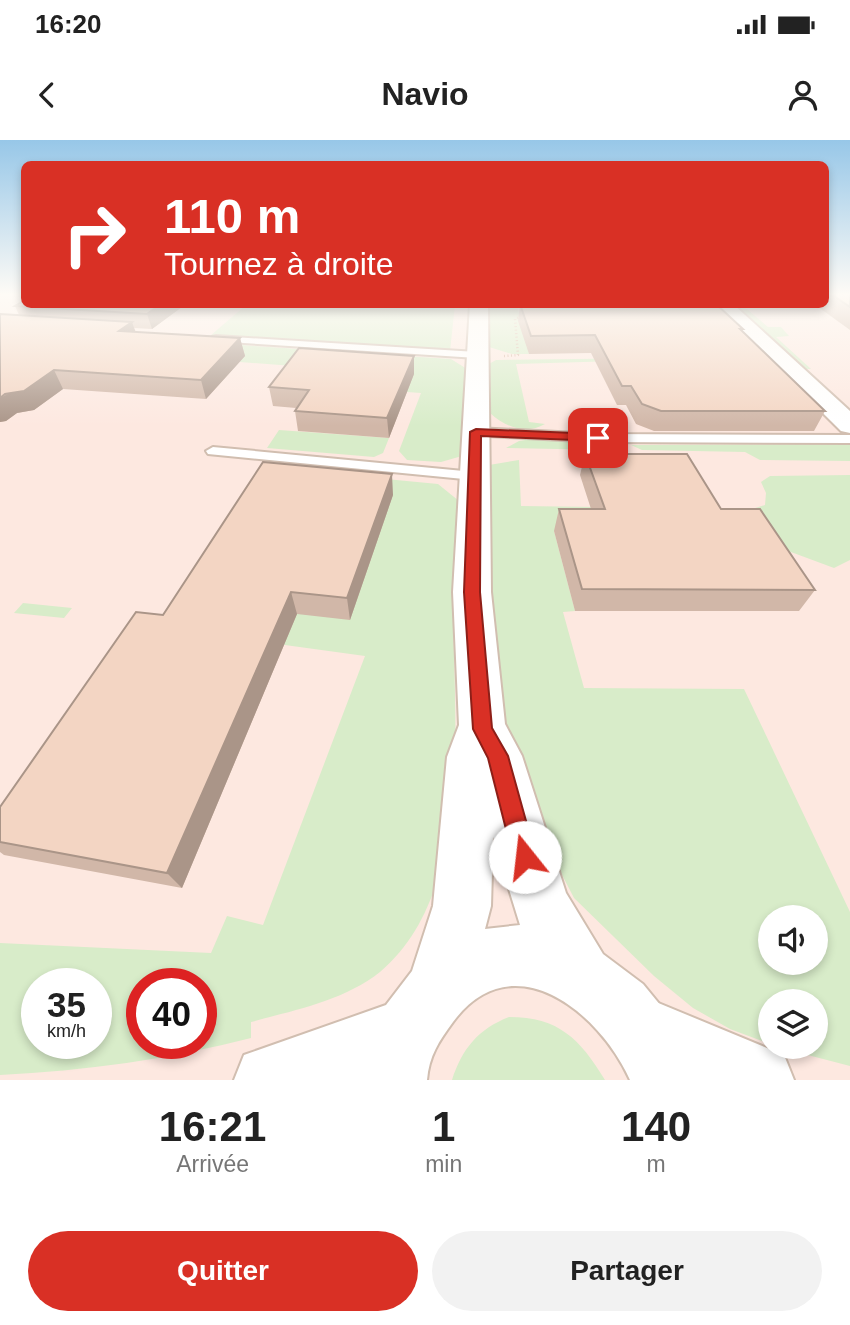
<!DOCTYPE html>
<html lang="fr">
<head>
<meta charset="utf-8">
<style>
  :root { --surface:#fff; --page:#f2f2f2; --text:#222; --muted:#767676; --accent:#d93025 }
  body { margin:0; font-family:Arial,sans-serif; background:var(--page); color:var(--text); height:100vh; display:flex; flex-direction:column; font-size:26px; white-space:nowrap }
  * { box-sizing:border-box; margin:0 }
  p { font-size:23px; color:var(--muted) }
  .icon { flex:none; width:38px; height:38px; fill:none; stroke:currentColor; stroke-width:2; stroke-linecap:round; stroke-linejoin:round }
  .map { position:relative; height:940px; overflow:hidden }
  .side { display:flex; flex-direction:column; background:var(--surface); flex:1 }
  .side>* { flex:none }
  .top-card { position:absolute; left:21px; top:21px; width:808px; height:147px; border-radius:10px; box-shadow:0 4px 10px #0003; background:#d93025; color:#fff; overflow:hidden }
  .buttons { position:absolute; left:758px; top:765px; display:grid; gap:14px }
  .buttons a { display:grid; place-items:center; width:70px; height:70px; border-radius:50%; background:var(--surface); box-shadow:0 4px 10px #0003; font-size:35px }
  .speed { position:absolute; left:21px; top:828px; display:flex; gap:14px; font-size:35px; font-weight:700; text-align:center }
  .speed>* { display:grid; place-content:center; width:91px; height:91px; border-radius:50%; background:var(--surface); box-shadow:0 4px 10px #0003; line-height:1 }
  .speed small { font-size:18px; font-weight:400 }
  .speed .limit { border:10px solid #d22; background:#fff; color:#111 }
  .pin { position:absolute; display:grid; place-items:center; width:60px; height:60px; color:#fff; margin:-30px; border-radius:14px; box-shadow:0 4px 10px #0006 }
  .me { position:absolute; width:77px; margin:-38px; rotate:344deg; stroke-linejoin:round; filter:drop-shadow(0 0 5px #0008) }
  .turn { display:flex; align-items:center; gap:24px; height:147px; padding:0 28px; font-size:32px }
  .turn .icon { width:91px; height:91px; stroke-width:2.5 }
  .turn b { display:block; font-size:49px; line-height:60px }
  .eta { display:flex; justify-content:space-evenly; align-items:center; height:119px; text-align:center }
  .eta b { font-size:42px; font-weight:600; line-height:49px }
  .button { display:flex; gap:14px; margin-top:auto; padding:14px 28px }
  .button a { flex:1; height:80px; border-radius:42px; background:var(--accent); color:#fff; font-size:28px; font-weight:600; line-height:80px; text-align:center }
  .button a+a { background:var(--page); color:var(--text) }
  .status { display:flex; justify-content:space-between; align-items:center; height:49px; padding:0 35px; background:var(--surface); direction:ltr }
  .status svg { height:19px; fill:currentColor }
  header { display:flex; justify-content:space-between; align-items:center; height:91px; padding:0 28px; background:var(--surface); font-size:32px; font-weight:600 }
  .map>svg:first-child { display:block }
</style>
</head>
<body>
<div class="status"><b>16:20</b><svg viewBox="0 0 49 12"><path d="M0 12V9h3v3zM5 12V6h3v6zM10 12V3h3v9zM15 12V0h3v12zM26 1h20v11H26zM47 4h2v5h-2z"/></svg></div>
<header><svg class="icon" aria-label="back" viewBox="0 0 24 24"><path d="M15 5l-7 7 7 7"/></svg>Navio<svg class="icon" aria-label="person" viewBox="0 0 24 24"><circle cx="12" cy="8" r="4"/><path d="M4 21q1-7 8-7t8 7"/></svg></header>
<div class="map">
<svg width="850" height="940" viewBox="0 0 850 940">
  <rect width="100%" height="100%" fill="#fdf6ec"/>
  <path fill="#fde8e0" fill-rule="evenodd" d="M0,154h24v10h802l24,-10v786h-850zM770,777h46v45h-46zM37,844h59v59h-59zM142,844h59v59h-59zM770,861h46v45h-46z"/>
  <path fill="#d8ecc9" fill-rule="evenodd" d="M246,165h209l-5,46 -240,-15z
    M487,165h30l12,49h-17l-23,-7z
    M734,165h8l26,22h13l8,9 -13,1 35,32h-6z
    M0,189l451,30 16,10 -5,87 -21,6 -34,-2 -8,-9 22,-58 -56,-4 8,-17 -133,-10z
    M754,217l-238,7 13,58 16,2c-19,11 -40,3 -55,-11l-3,-48 9,-5z
    M279,290l110,8 -6,15 -9,4 -107,-9z
    M532,299c25,0 52,-1 74,11l-100,-2 13,-7z
    M850,304v17l-90,-1 -15,-8 -103,-2 -11,-5z
    M519,320l2,46 231,3 13,-4 1,-12 -5,-11 9,-6 80,-1v85l-16,8 -81,-30 -5,-7h-194l21,80 -12,1 21,76 160,1 106,223v154l-73,-19 39,-1v-45h-46v43l-40,-15 -37,-21 -39,-32 -80,-78 -15,-29 -55,-147 -15,-119v-138zM770,777h46v45h-46z
    M281,329l157,15 21,17c-2,33 -6,67 -6,101 0,112 23,290 -73,370 -37,29 -85,38 -129,50v16c-82,21 -166,33 -251,37v-132l211,10 16,-37 36,9 102,-269 -212,-29zM37,844h59v59h-59zM142,844h59v59h-59z
    M23,463l49,5 -8,10 -50,-5z
    M509,877c50,0 71,22 96,63h-153c10,-31 26,-51 57,-63z"/>
  <g fill="none" stroke-linecap="round" stroke-linejoin="round">
    <g stroke="#d1beb0" stroke-width="4">
      <path id="service" d="M216,196l261,16 5,3 -5,3 -265,-17v-4z
        M476,288l122,6 252,1v8l-252,-1 -127,-7 -2,-3z
        M213,307l261,25 7,4 -7,4 -266,-26 -2,-3z"/>
    </g>
    <g stroke="#d1beb0" stroke-width="4">
      <path id="minor" d="M713,164h20l117,107v22l-9,-2z
        M639,855l145,60 10,25h-120l-58,-29 -10,-23 10,-23z"/>
    </g>
    <g stroke="#d1beb0" stroke-width="4">
      <path id="tertiary" d="M470,164h18l3,288 14,132 17,32 44,137 37,61 40,30 27,33 30,63h-70c-31,-69 -118,-138 -177,-58 -14,19 -24,34 -26,58h-193l10,-25 142,-50 26,-34 21,-65 14,-149 12,-32 -6,-133zM493,697l27,88 -35,4 6,-23z"/>
    </g>
    <path stroke="#d9b8a5" stroke-width="2.5" stroke-dasharray="1 2.5" stroke-linecap="butt" d="M504,216l14,-1 -3,-36 7,-3"/>
    <use href="#service" fill="#fff" fill-rule="evenodd"/>
    <use href="#minor" fill="#fff" fill-rule="evenodd"/>
    <use href="#tertiary" fill="#fff" fill-rule="evenodd"/>
  </g>
  <path fill="#d1b7a8" d="M826,154h24v36l-36,-26h12z
    M24,164h162l-34,25 -18,-1 2,4 104,6 5,18 -39,43 -143,-10 -29,21 -17,3 -11,8 -6,1v-108l19,1 -4,-9z
    M520,164l223,25 -1,2 83,80 -11,20h-160l-18,-7 -10,-19h-9l-26,-52 -62,1 -11,-33z
    M414,234l-25,64 -91,-7 -3,-20 1,-3 -23,-2 -4,-19z
    M585,314l136,55 94,81 -16,21h-224l-21,-80 5,-22h32l-11,-34z
    M393,355l-43,125 -53,-6 -115,274 -178,-33 -4,-3v-45l163,-192z"/>
  <path fill="#aa9588" d="M161,164h25l-34,25 -5,-15z
    M132,182l6,17 -19,-8z
    M240,198l5,18 -39,43 -5,-19z
    M414,216v18l-25,64 -2,-20z
    M54,230l9,19 -29,21 -17,3 -11,8 -6,1v-24z
    M392,334l1,21 -43,125 -3,-22z
    M291,452l6,22 -115,274 -15,-15z"/>
  <path fill="#f3d5c3" stroke="#aa9588" stroke-width="2" d="M831,154h19v13z
    M24,161v3h137l-14,10 -132,-8z
    M520,164h196l27,25h-3l85,82h-164l-19,-7 -11,-18h-9l-27,-51 -64,1z
    M0,174l132,8 -13,9 121,7 -39,42 -147,-10 -30,21 -19,3 -5,4z
    M299,208l115,8 -27,62 -92,-7 14,-21 -40,-3z
    M585,314h102l34,55h39l55,81 -233,-1 -23,-80h46z
    M263,322l129,12 -45,124 -56,-6 -124,281 -167,-31v-35l136,-195 27,3z"/>
  <linearGradient id="sky" x2="0" y2="1"><stop stop-color="#97c7e8"/><stop offset="0.54" stop-color="#fefbf6"/><stop offset="1" stop-color="#fefbf6" stop-opacity="0"/></linearGradient>
  <rect width="850" height="286" fill="url(#sky)"/>
  <path fill="#d93025" stroke="#8d1f18" stroke-width="2" d="M476,289l122,5 5,4 -5,3 -117,-5 -1,156 12,136 16,28 28,101 -3,8 -8,3 -8,-3 -4,-8 -25,-99 -15,-29 -9,-137 6,-160z"/>
</svg>
<div class="buttons">
<a><svg class="icon" aria-label="sound" viewBox="0 0 24 24"><path d="M4 9h4l5-4v14l-5-4H4zM17 9q2 3 0 6"/></svg></a>
<a><svg class="icon" aria-label="layers" viewBox="0 0 24 24"><path d="M12 4l9 5-9 5-9-5zM3 14l9 5 9-5"/></svg></a>
</div>
<div class="speed"><div>35<small>km/h</small></div><div class="limit">40</div></div>
<div class="pin" style="left:598px;top:298px;background:#d93025"><svg class="icon" aria-label="arrive" viewBox="0 0 24 24"><path d="M6 21V4h12l-3 4 3 4H6"/></svg></div>
<svg class="me" style="left:525px;top:717px" viewBox="-20 -20 40 40"><circle r="19" fill="#fff"/><path d="M0-13L10 11 0 6-10 11z" fill="#d93025"/></svg>
<div class="top-card">
<div class="turn"><svg class="icon" aria-label="right" viewBox="0 0 24 24"><path d="M7 20v-9h11M14 6l5 5-5 5"/></svg><div><b>110 m</b>Tournez à droite</div></div>
</div>
</div>
<section class="side">
<div class="eta">
<div><b>16:21</b><p>Arrivée</p></div>
<div><b>1</b><p>min</p></div>
<div><b>140</b><p>m</p></div>
</div>
<div class="button"><a>Quitter</a><a>Partager</a></div>
</section>
</body>
</html>
